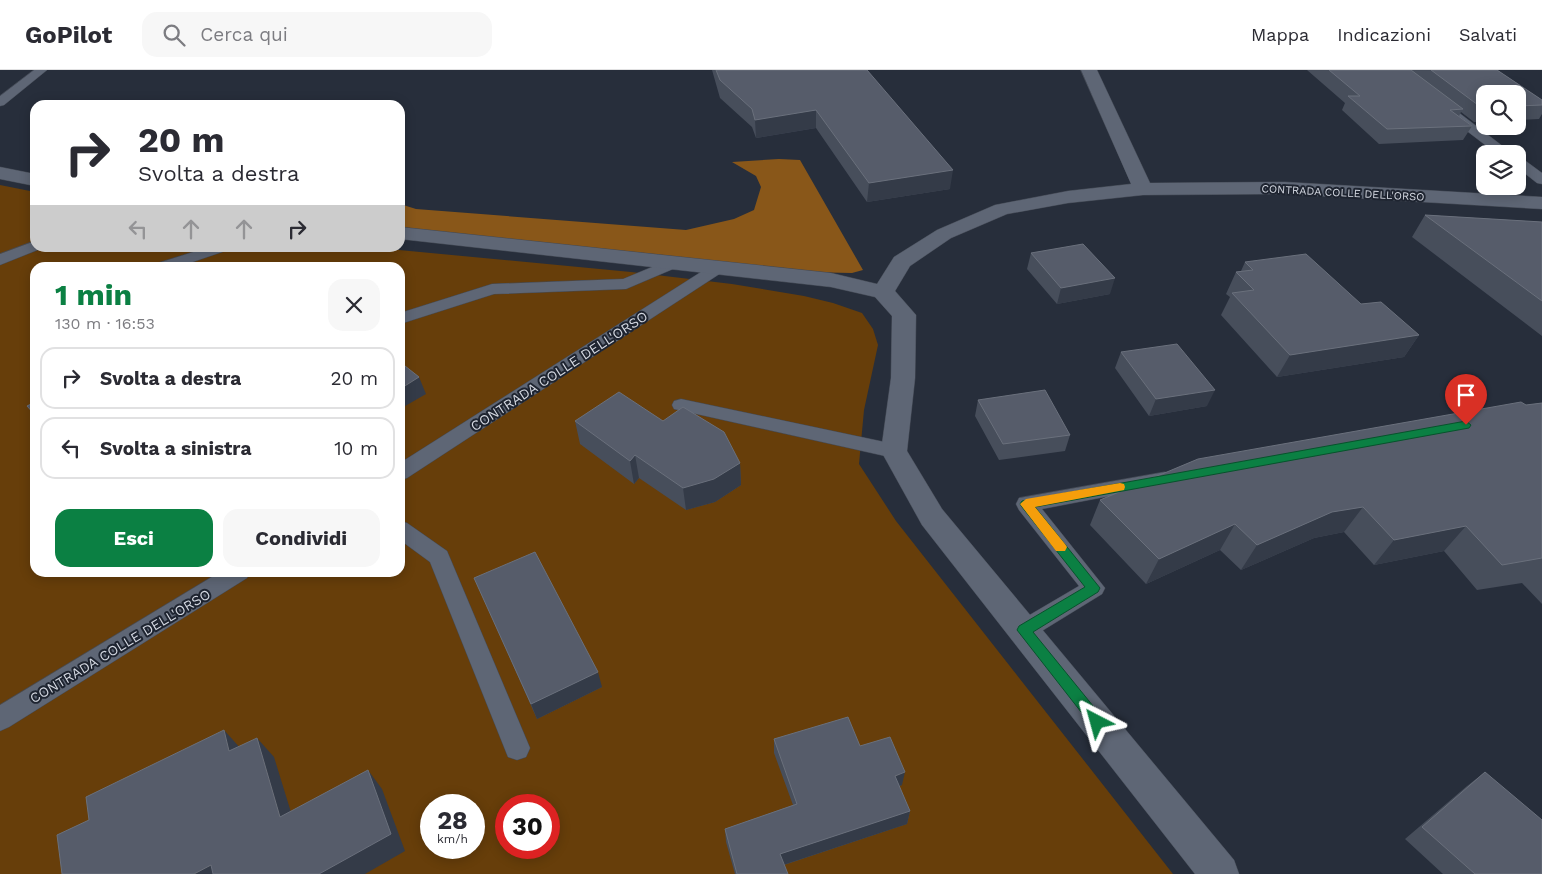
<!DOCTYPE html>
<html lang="it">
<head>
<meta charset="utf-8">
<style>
  :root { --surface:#fff; --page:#f7f7f7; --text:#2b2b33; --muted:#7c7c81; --line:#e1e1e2; --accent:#0b8043 }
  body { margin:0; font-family:"Work Sans",sans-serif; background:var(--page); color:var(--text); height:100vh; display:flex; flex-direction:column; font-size:19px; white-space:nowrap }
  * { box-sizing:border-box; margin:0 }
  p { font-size:16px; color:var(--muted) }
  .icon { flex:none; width:28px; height:28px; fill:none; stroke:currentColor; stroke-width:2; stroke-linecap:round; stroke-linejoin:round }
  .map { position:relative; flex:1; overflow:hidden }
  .panel { position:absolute; left:30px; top:192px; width:375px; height:315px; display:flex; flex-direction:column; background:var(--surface); border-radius:15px; box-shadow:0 2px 12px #0003 }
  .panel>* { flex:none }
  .banner { position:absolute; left:30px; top:30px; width:375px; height:152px; border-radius:15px; box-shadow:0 2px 12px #0003; background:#fff; color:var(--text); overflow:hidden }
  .tools { position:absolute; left:1476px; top:15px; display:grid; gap:10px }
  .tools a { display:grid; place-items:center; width:50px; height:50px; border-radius:10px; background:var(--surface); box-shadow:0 2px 12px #0003; font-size:25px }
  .speed { position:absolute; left:420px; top:724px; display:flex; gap:10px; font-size:25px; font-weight:700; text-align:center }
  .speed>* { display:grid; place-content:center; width:65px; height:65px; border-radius:50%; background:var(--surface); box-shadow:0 2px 12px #0003; line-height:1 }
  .speed small { font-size:12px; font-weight:400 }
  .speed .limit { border:8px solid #d22; background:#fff; color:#111 }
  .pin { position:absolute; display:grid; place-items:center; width:42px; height:42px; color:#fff; margin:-51px -21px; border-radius:50% 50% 50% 0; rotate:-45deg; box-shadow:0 0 5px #0007 }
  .pin .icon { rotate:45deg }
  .me { position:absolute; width:55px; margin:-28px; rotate:321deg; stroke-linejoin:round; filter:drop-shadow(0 0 4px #0008) }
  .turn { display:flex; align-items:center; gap:18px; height:105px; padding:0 25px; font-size:22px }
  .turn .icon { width:65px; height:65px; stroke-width:2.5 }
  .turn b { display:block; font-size:35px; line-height:42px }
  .lanes { display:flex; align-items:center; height:48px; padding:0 25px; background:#0003; justify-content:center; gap:25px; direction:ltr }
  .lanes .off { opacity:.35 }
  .round { display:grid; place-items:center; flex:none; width:52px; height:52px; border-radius:15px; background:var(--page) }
  .overview { display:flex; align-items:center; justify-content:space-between; height:85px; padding:0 25px }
  h1 { font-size:30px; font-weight:700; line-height:38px; color:var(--accent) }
  .button { display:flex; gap:10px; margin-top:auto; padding:10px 25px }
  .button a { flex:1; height:58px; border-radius:15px; background:var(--accent); color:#fff; font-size:20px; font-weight:700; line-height:58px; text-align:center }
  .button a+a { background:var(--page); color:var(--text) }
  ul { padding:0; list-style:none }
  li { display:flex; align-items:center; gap:15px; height:62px; margin:0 10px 8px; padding:0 15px; border:2px solid var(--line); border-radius:15px }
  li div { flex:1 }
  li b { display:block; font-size:19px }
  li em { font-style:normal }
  header { display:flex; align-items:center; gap:30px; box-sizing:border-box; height:70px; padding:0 25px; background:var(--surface); border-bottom:1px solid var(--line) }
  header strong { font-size:24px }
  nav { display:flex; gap:28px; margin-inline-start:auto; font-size:18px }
  .search { width:350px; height:45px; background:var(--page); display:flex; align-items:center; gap:12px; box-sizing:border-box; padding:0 18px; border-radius:15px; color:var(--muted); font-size:19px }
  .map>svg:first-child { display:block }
</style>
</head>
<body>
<header>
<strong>GoPilot</strong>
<div class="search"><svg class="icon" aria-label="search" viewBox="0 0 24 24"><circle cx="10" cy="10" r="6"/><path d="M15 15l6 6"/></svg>Cerca qui</div>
<nav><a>Mappa</a><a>Indicazioni</a><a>Salvati</a></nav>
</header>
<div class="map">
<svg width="1542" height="804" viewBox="0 0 1542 804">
  <rect width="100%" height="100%" fill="#272e3b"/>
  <path fill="#673e0a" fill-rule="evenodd" d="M0,115l35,7v56h343l253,24 101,12 72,12 29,7 29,10 11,16 5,16 -14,65 -5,54 37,57 277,353h-1173zM35,198h365v304h-365zM431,735h43v43h-43zM506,735h43v43h-43z"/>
  <path fill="#895719" d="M779,89l21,1 63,110 -11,3 -48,-1 -404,-45v-23l16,5 270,21 48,-11 20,-9 7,-23 -5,-11 -24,-14z"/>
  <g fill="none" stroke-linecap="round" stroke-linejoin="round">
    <g stroke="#434954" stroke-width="1">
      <path id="lane" d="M34,0h13l-43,35 -4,1v-10z
        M1450,38l4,1 59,45h-16l-51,-39 -2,-3 2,-3z
        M1518,88l5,1 19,14v11l-5,-1 -19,-15z
        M35,171v7h7l-2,1 -40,16v-11z
        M206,178h22l-3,3 -50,17h-25l2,-3z
        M674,188l6,2 2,3 -2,3 -54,23 -132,5 -94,30v-11l92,-29 131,-5z
        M718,193l6,2 2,3 -2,3 -317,207 -7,2v-17l312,-198z
        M681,329l213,45 7,2 3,5 -3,5 -7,2 -220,-49 -2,-4 2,-4z
        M1165,402l7,2 3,5 -3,5 -130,25 63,79 -3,6 -70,43 -8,3 -8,-3 -4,-7 4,-7 63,-37 -60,-76 -3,-6 3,-6z
        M400,451l7,2 40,28 83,197 -4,9 -9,3 -9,-3 -78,-195 -30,-22z
        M220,502h30l-3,6 -238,149 -9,4v-26z"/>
    </g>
    <g stroke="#434954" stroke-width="1">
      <path id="street" d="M1081,0h16l53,113 135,-1 257,15v12l-257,-15 -142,1 -75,8 -61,11 -56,24 -41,28 -15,25 21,24 -1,63 -8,73 35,58 292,351 5,14h-44l-273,-349 -41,-74 10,-73 1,-62 -17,-19 -44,-10 -431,-48v-12l431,46 46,11 17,-27 43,-27 58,-25 73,-14 63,-7z
        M0,97l35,7v12l-35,-7z"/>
    </g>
    <use href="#lane" fill="#5e6675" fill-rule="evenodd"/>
    <use href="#street" fill="#5e6675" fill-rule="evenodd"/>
  </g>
  <path fill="#474e5b" d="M712,0h155l83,119 -83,13 -51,-74 -60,10 -4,-11 -32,-29z
    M1307,0h190l45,30v14l-3,5 -21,1v-26h-33v28h-11l-13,-10 -2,4 13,10 -9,14 -84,4 -37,-34 3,-7z
    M1425,145l117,7v114l-130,-99z
    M1031,183l79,41 -53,10 -30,-35z
    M1245,192l116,42 58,31 -15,22 -127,20 -56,-62 9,-18 -4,-3 10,-22 5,-1z
    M1121,282l86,54 -58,10 -34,-48z
    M978,330l92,35 -5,16 -66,9 -24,-44z
    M1542,333v201l-20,-21 -45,7 -33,-39 -70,14 -30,-33 -30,6 -73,32 -21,-20 -74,34 -56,-59 10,-25 426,-95z
    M575,351h88l77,42 1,22 -26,17 -29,8 -47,-32 -5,6 -54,-40z
    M474,508l128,109 -65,32z
    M774,669l86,7 42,39 -3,1 11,25 -3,13 -123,41 4,9h-53l-9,-32 -1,-13 68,-24 -19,-52z
    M1485,702l57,102h-99l-38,-35 62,-53z"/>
  <path fill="#343b48" d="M816,40v18l-60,10 -1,-18z
    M953,100l-3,19 -83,13 2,-19z
    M1115,208l-5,16 -53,10 4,-16z
    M1419,265l-15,22 -127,20 13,-22z
    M419,307l7,17 -26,15v-20z
    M1215,320l-8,16 -58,10 7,-17z
    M635,385l4,23 -5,6 -4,-23z
    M740,393l1,22 -26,17 -29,8 -3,-22z
    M1363,437l-19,25 -30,6 -73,32 16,-25 75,-33z
    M1235,454l-15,26 -74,34 13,-25z
    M1466,456l-22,25 -70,14 20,-25z
    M598,602l4,15 -65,32 -6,-15z
    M224,660l18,20 -13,1z
    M257,668l17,19 24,78 -18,-18z
    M368,700l14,19 23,62 -40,23h-46z
    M905,702l-3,13 -10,4 3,-13z
    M910,741l-3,13 -127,42v-12z
    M211,795l12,9h-29z"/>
  <path fill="#565c6a" stroke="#6a707c" d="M716,0h151l86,100 -84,13 -53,-73 -61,10 -3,-11 -32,-29z
    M1329,0h82l52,39 -13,1 22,16 -85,3 -39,-33h12z
    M1431,0h66l45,30v5l-24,1v-12h-33v14h-3z
    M1425,145l117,7v79z
    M1083,174l32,34 -54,10 -30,-35z
    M1306,184l55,50 20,-2 38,33 -129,20 -58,-62 22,-3 -18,-18 17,-2 -8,-8z
    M1177,274l38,46 -59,9 -35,-47z
    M400,292l19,15 -19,12z
    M1045,320l25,45 -67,9 -25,-44z
    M619,322l44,29 20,-14 41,25 16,31 -26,16 -31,9 -48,-33 -5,6 -55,-40z
    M35,332v13l-8,-9z
    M1521,332l5,3 16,-2v155l-40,7 -36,-39 -72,14 -31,-33 -31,5 -75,33 -22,-21 -76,35 -59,-59 98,-41z
    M535,482l63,120 -67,32 -57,-126z
    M848,647l12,29 30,-9 15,35 -10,4 15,35 -130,43 8,20h-51l-12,-45 72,-25 -23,-65z
    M224,660l5,21 28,-13 23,79 88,-47 23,64 -72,40h-106l-2,-9 -17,9h-132l-5,-39 32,-15 -3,-23z
    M1485,702l57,48v54h-67l-53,-47z"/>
  <path fill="#0b8043" stroke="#07532c" d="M1466,351l5,4 -2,3 -434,79 65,81 -2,4 -65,40 69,85 3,5 -3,4 -5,2 -5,-2 -75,-96 2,-4 66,-39 -63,-80 -2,-3 2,-3z"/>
  <path fill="#f59e0b" d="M1120,413l4,1 1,3 -1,3 -89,17 30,37 2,3 -2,4h-9l-36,-47 6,-5z"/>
  <g text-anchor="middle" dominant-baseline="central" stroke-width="4" stroke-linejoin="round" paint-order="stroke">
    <g font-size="11" fill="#d5d9e2" stroke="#1e2430">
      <text transform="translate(1343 123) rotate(3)">CONTRADA COLLE DELL'ORSO</text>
    </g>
    <g font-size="14" fill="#d5d9e2" stroke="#1e2430">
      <text transform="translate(559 301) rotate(-33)">CONTRADA COLLE DELL'ORSO</text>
      <text transform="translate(120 576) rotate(-31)">CONTRADA COLLE DELL'ORSO</text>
    </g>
  </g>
</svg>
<div class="tools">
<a><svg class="icon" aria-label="search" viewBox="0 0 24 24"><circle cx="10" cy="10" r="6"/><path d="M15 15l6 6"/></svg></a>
<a><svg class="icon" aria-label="layers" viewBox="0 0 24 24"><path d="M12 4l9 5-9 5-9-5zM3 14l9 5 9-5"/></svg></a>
</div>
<div class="speed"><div>28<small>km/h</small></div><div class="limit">30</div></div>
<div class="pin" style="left:1466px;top:355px;background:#d93025"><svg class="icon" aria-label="arrive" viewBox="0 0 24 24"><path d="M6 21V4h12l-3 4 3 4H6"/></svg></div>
<svg class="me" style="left:1097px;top:652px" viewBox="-20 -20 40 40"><path d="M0-17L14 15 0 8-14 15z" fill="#0b8043" stroke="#fff" stroke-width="4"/></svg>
<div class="banner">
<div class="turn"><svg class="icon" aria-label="right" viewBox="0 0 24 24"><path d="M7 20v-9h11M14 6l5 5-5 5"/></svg><div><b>20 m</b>Svolta a destra</div></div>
<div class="lanes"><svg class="icon off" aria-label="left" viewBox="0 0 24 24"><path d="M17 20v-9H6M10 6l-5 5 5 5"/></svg><svg class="icon off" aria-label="ahead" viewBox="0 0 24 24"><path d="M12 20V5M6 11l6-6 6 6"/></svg><svg class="icon off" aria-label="ahead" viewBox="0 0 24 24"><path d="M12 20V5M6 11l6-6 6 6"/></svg><svg class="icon" aria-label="right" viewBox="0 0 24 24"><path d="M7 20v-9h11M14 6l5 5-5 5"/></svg></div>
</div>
<section class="panel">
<div class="overview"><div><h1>1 min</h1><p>130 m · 16:53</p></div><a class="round"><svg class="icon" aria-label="close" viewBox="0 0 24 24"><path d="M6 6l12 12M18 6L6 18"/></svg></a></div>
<ul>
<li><svg class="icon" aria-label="right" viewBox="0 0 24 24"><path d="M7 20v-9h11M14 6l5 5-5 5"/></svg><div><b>Svolta a destra</b></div><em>20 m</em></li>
<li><svg class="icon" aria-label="left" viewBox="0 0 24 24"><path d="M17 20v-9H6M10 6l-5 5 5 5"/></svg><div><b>Svolta a sinistra</b></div><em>10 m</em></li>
</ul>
<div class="button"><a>Esci</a><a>Condividi</a></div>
</section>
</div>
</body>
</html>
